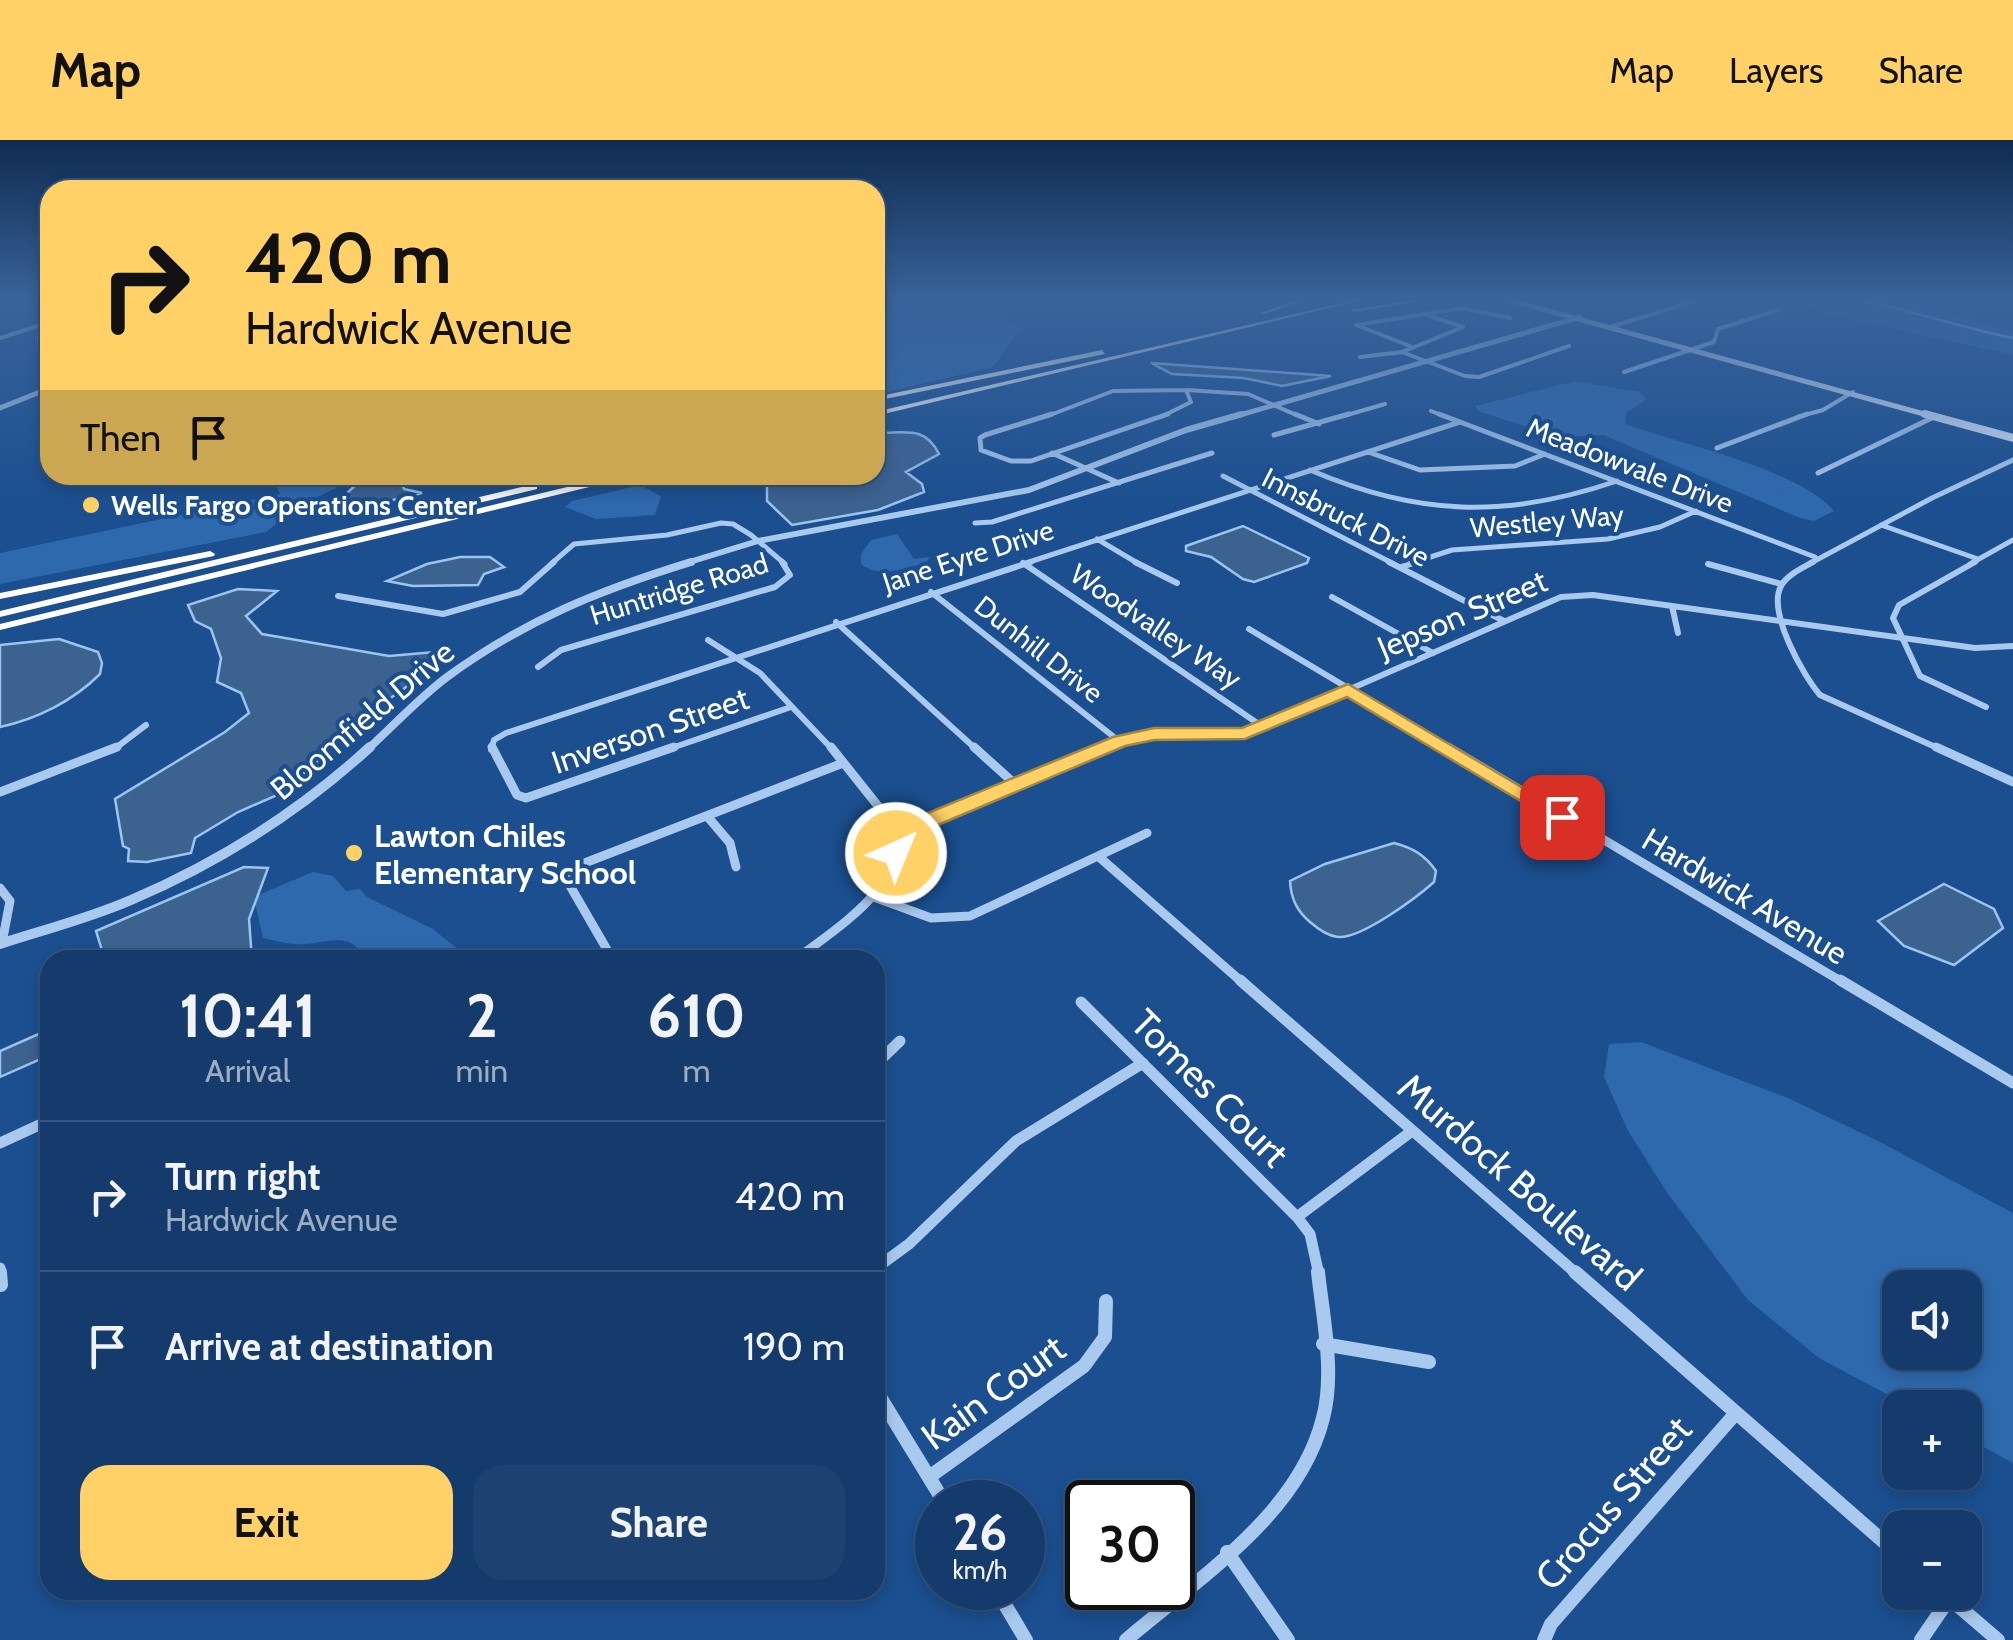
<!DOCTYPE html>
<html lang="en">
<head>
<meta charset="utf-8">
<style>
  :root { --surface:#143b6b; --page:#1d4271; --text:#f1f3f6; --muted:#9dadc1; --line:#33557e; --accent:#ffd166 }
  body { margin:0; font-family:Cabin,sans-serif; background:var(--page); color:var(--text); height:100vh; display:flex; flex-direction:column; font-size:38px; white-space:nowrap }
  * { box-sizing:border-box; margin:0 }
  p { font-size:32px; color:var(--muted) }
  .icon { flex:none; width:55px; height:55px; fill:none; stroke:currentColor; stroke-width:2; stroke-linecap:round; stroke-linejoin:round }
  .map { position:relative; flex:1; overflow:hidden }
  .sheet { position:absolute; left:40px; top:810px; width:845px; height:650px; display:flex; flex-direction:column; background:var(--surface); border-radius:30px; box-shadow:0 5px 15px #0003,0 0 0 2px var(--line) }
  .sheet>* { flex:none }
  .banner { position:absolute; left:40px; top:40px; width:845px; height:305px; border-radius:30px; box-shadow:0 5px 15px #0003,0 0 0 2px var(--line); background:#ffd166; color:#111; overflow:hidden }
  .fabs { position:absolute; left:1882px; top:1130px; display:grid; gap:20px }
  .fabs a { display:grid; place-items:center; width:100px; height:100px; border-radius:20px; background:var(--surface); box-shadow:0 5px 15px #0003,0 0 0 2px var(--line); font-size:50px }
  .speed { position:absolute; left:915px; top:1340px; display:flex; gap:20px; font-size:50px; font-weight:700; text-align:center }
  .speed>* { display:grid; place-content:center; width:130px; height:130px; border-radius:50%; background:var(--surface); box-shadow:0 5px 15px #0003,0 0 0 2px var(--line); line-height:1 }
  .speed small { font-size:25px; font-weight:400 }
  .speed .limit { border:5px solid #111; border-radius:15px; background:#fff; color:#111 }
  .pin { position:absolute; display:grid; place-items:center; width:85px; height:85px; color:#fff; margin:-42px; border-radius:20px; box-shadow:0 5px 15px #0006 }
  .me { position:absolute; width:110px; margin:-55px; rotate:44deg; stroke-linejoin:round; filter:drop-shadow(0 0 8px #0008) }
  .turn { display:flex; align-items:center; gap:35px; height:210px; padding:0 40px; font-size:45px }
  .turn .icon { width:130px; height:130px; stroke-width:2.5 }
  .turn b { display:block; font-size:70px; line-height:85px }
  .then { display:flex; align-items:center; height:95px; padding:0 40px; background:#0003; gap:20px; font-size:38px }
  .eta { display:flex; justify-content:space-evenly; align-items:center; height:170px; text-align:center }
  .eta b { font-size:60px; font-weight:700; line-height:70px }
  .action { display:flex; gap:20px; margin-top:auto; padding:20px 40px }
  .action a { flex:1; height:115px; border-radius:30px; background:var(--accent); color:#111; font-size:40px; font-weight:700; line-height:115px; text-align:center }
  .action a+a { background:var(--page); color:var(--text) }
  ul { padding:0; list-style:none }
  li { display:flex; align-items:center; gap:30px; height:150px; padding:0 40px; border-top:2px solid var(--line) }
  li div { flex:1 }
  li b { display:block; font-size:38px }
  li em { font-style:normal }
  header { display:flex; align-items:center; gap:60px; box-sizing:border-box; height:140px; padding:0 50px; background:var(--accent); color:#111 }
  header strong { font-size:48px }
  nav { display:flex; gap:55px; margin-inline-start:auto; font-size:35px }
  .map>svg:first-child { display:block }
</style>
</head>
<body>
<header>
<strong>Map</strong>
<nav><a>Map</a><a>Layers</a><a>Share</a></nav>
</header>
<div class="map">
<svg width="2013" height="1500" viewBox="0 0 2013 1500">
  <rect width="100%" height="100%" fill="#1b4f8f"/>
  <path fill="#2e69ad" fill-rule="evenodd" d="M875,158c28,-1 130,11 146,31l-28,38 -118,28z
    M1775,158h121l117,33v24l-229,-51z
    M1576,241l63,11 8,7 -21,14 -1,11c53,19 176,46 209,87l-20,10 -14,-3 -197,-83 -45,2 -80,-26 -3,-5z
    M273,339l65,4 -2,5 -39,19 -31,25 -266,52v-31l280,-59z
    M645,344v4l16,8 -6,19 -59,4 -31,-12 7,-6z
    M897,394l17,25 16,-2 -4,6c-22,5 -47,16 -65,1v-10l10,-14z
    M313,732l20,4 13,15 14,-2 7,8 66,32 38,31h-104c-19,-31 -35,-17 -64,-16 -13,1 -26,-3 -40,-6l-8,-35 3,-8z
    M1641,902l147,56 90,43 135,72v250l-48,-26v-29l-54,-1 -92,-49 -71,-58 -80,-106 -40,-63 -24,-54 5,-33zM1900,1148h65v64h-65z"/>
  <path fill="#3c6290" stroke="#9cc4f0" stroke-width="2.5" d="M1151,223l180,13 -49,10 -38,-8 -72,-4z
    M878,293c29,0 47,-7 61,21l-33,18 16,12 2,8 -46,18 -86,15 -25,-24v-26h108v-41z
    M367,335h56l-21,7 2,7 18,4 -91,22 -5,-3z
    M1243,386l66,32 -2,5 -53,19 -11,-3 -32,-22 -25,-6v-5z
    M460,417h30l14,10 -20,7 -6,11 -65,1 -26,-5 40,-17z
    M238,449l39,2 -31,25 16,18 127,22 57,-5v8l-71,50 -93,84 -44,19 -43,26 -4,15 -44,9 -19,-1 1,-12 -6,-3 -8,-47 110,-67 24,-19 -8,-20 -24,-11 4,-24 -10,-29 -16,-8 -7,-16z
    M59,499l39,13 4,11 -2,11c-27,27 -63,45 -100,53v-82z
    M1394,703c19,5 31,12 42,28l-2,11c-18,16 -73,57 -96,55 -11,-1 -20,-8 -28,-15 -13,-11 -19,-23 -20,-41l35,-17z
    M244,727l24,1 -19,51 3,41h-147l-9,-29z
    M1944,744l50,25 9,19 -49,37 -50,-19 -26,-25z
    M50,889v26l-50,22v-26z"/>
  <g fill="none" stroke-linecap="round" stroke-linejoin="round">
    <path stroke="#9cc4f0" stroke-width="2.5" d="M1855,158c54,12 104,29 158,40"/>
    <path stroke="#a9c9ee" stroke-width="4" d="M1425,174l38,13 -61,25 63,24 14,1 90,-31
      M1613,186l93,-28
      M0,198l50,-16
      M50,198h-11l3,15 8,6
      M1410,206l-54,-21 107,-17 47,10
      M1360,217l42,-5
      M1624,232l90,-30 4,-13 60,-19
      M1186,250l62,4 53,23
      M1431,271l15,6
      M1045,277l68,-26 73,-1
      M1161,277l30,-15 -5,-12
      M1340,277l45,-13
      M1797,277l26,-7 30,-18"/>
    <path stroke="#a9c9ee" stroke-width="5" d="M1052,274l-67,21 -5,3 1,12 30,11h20l137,-47
      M1295,274l24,10
      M1439,274l376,143
      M1274,295l75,-21
      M1717,308l90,-34
      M1368,312l52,18 95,-4 30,-12
      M1052,313l67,30
      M1310,330c107,46 196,49 307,11
      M1818,333l118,-57
      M1223,336l171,88
      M975,383l17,-1 220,-69
      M1881,385l97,34
      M1097,399l42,25
      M551,424l23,-20 93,-9 54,-12 12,1 18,11 34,29
      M1023,424l437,-142
      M1409,424l43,-14 156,-11 52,-12 36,-16
      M1809,424l123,-66 81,-38
      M1970,424l43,-24"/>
    <path stroke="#a9c9ee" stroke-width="6" d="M1135,422l42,21
      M1389,422l115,59
      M1813,422c-11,6 -26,13 -32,24 -14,26 22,89 39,109l122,55
      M1975,422l-76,43 -6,13 27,58 66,31
      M1023,423l240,164
      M1708,424l73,20
      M1401,427l16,-5
      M931,452l188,149
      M338,456l105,18 77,-22 34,-30
      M1332,457l101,56
      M1672,466l6,27
      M836,482l141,128
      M1249,489l203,121
      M708,500l52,33 73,77
      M538,527l23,-17 214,-63 15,-12 -8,-13
      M113,610l33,-25
      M491,610l3,-10 12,-7 525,-171
      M666,610l125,-43
      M1098,610c54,-23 110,-9 165,-23l298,-130 32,-2 382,53 38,-2"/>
    <path stroke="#a9c9ee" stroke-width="9" d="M492,607l25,48 9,3 148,-51
      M974,607l42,38
      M1448,607l396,236
      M1936,607l77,35
      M0,652l117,-45
      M707,676l23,27 6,24
      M897,694l207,-87
      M1098,716l145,127
      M0,748l10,13 -8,42
      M871,756l60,22 39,-2 177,-83
      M613,820l-44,-76 2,-12 11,-8 261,-101
      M795,820c38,-30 125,-81 95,-139l-59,-74"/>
    <path stroke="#a9c9ee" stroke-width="11" d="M1240,840l338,295
      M1840,840l173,103
      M1081,862l216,215 13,17 9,41
      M875,925l25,-24
      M0,1003l50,-23
      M1297,1077l115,-86
      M0,1128v7
      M875,1129l34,-25 107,-103 127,-78"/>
    <path stroke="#a9c9ee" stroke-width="14" d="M0,1132l1,13
      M1575,1132l325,284
      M1323,1204l106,18
      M875,1249l69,113
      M929,1337l155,-111 21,-29 1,-36
      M1227,1412l61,88
      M995,1448l31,52
      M1942,1452l56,48
      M1126,1500c71,-61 173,-125 197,-222 12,-45 0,-100 -5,-146
      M1544,1500l7,-16 185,-211
      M1921,1500l28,-41"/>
    <path stroke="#a9c9ee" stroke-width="5" d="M0,268l50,-20
      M1233,277l347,-100"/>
    <path stroke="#a9c9ee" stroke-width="6" d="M683,424l75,-23 271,-51 157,-60 56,-16"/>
    <path stroke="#a9c9ee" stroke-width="8" d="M367,610c26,-24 52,-52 80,-73 78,-57 153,-87 244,-115"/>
    <path stroke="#a9c9ee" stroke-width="10" d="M0,804c43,-14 90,-26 131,-44 89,-38 168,-88 239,-153"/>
    <path stroke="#d6e6fa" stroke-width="5" d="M1502,158l433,119"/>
    <path stroke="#d6e6fa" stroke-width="8" d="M1925,274l88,24"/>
    <path fill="#fff" fill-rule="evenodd" d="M1303,158h8l-46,16 -5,-1z
      M1363,158h9l-497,118v-4z
      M1426,158h13l-85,14 -3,-2z
      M1102,210l3,4 -230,47v-4z
      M617,335h38l-37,10 -4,-4 -614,149v-6z
      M534,344l3,1v4l-537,128v-6z
      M210,411l5,3 -1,2 -214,43v-6z"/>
  </g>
  <linearGradient id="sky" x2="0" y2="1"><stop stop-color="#0f2b4f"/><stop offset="0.43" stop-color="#39639b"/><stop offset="1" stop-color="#39639b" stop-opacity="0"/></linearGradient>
  <rect width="2013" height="368" fill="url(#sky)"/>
  <path fill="#ffd166" stroke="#a68842" stroke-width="2.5" d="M1348,544l224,133 -3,4h-15l-207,-124 -102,42 -91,1 -29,6 -218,92 -3,20 -8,2 -11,-7 4,-24 224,-92 41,-9h88z"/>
  <g fill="#ffd166" stroke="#1b4f8f" stroke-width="4">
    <circle cx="91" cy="365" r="10"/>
    <circle cx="354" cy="713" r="10"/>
  </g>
  <g text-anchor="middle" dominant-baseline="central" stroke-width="8" stroke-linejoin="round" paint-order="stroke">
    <g font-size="28" fill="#fff" stroke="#1b4f8f">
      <text transform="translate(1630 325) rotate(21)">Meadowvale Drive</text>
      <text transform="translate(1346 377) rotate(27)">Innsbruck Drive</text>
      <text transform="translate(1547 381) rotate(-5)">Westley Way</text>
      <text transform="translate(968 416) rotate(-18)">Jane Eyre Drive</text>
      <text transform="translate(679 449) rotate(-17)">Huntridge Road</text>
      <text transform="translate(1156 486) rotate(34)">Woodvalley Way</text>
      <text transform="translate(1039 509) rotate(38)">Dunhill Drive</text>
    </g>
    <g font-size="28" font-weight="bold" fill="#fff" stroke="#1b4f8f" text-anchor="start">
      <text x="111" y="365">Wells Fargo Operations Center</text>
    </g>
    <g font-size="32" fill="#fff" stroke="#1b4f8f">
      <text transform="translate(1462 474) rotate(-23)">Jepson Street</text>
      <text transform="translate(362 580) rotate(-40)">Bloomfield Drive</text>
      <text transform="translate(650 590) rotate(-19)">Inverson Street</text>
      <text transform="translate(1745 756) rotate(31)">Hardwick Avenue</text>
    </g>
    <g font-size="32" font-weight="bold" fill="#fff" stroke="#1b4f8f" text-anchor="start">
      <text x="374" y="695">Lawton Chiles<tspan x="374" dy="37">Elementary School</tspan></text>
    </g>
    <g font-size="38" fill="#fff" stroke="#1b4f8f">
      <text transform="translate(1210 948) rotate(45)">Tomes Court</text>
      <text transform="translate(1520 1042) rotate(41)">Murdock Boulevard</text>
      <text transform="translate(993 1252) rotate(-36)">Kain Court</text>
      <text transform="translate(1613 1363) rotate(-49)">Crocus Street</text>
    </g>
  </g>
</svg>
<div class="fabs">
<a><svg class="icon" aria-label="sound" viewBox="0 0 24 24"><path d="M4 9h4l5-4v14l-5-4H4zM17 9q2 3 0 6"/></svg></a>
<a>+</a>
<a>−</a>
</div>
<div class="speed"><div>26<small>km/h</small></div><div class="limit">30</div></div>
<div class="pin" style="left:1562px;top:677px;background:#d93025"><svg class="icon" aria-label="arrive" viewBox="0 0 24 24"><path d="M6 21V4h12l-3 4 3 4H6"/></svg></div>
<svg class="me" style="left:896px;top:713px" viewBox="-20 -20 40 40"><circle r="17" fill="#ffd166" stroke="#fff" stroke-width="3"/><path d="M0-11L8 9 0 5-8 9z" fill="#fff"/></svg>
<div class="banner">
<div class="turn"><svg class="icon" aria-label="right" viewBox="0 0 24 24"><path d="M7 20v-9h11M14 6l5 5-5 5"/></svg><div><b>420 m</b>Hardwick Avenue</div></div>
<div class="then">Then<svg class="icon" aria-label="arrive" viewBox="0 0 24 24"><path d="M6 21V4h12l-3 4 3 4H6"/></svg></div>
</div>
<section class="sheet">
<div class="eta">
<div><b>10:41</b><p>Arrival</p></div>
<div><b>2</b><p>min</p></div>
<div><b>610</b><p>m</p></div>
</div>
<ul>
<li><svg class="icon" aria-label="right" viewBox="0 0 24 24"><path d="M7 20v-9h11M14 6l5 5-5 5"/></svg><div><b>Turn right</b><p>Hardwick Avenue</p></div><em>420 m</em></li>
<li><svg class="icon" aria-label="arrive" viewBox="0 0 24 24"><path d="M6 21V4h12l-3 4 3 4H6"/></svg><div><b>Arrive at destination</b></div><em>190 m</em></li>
</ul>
<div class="action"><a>Exit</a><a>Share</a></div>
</section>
</div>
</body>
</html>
